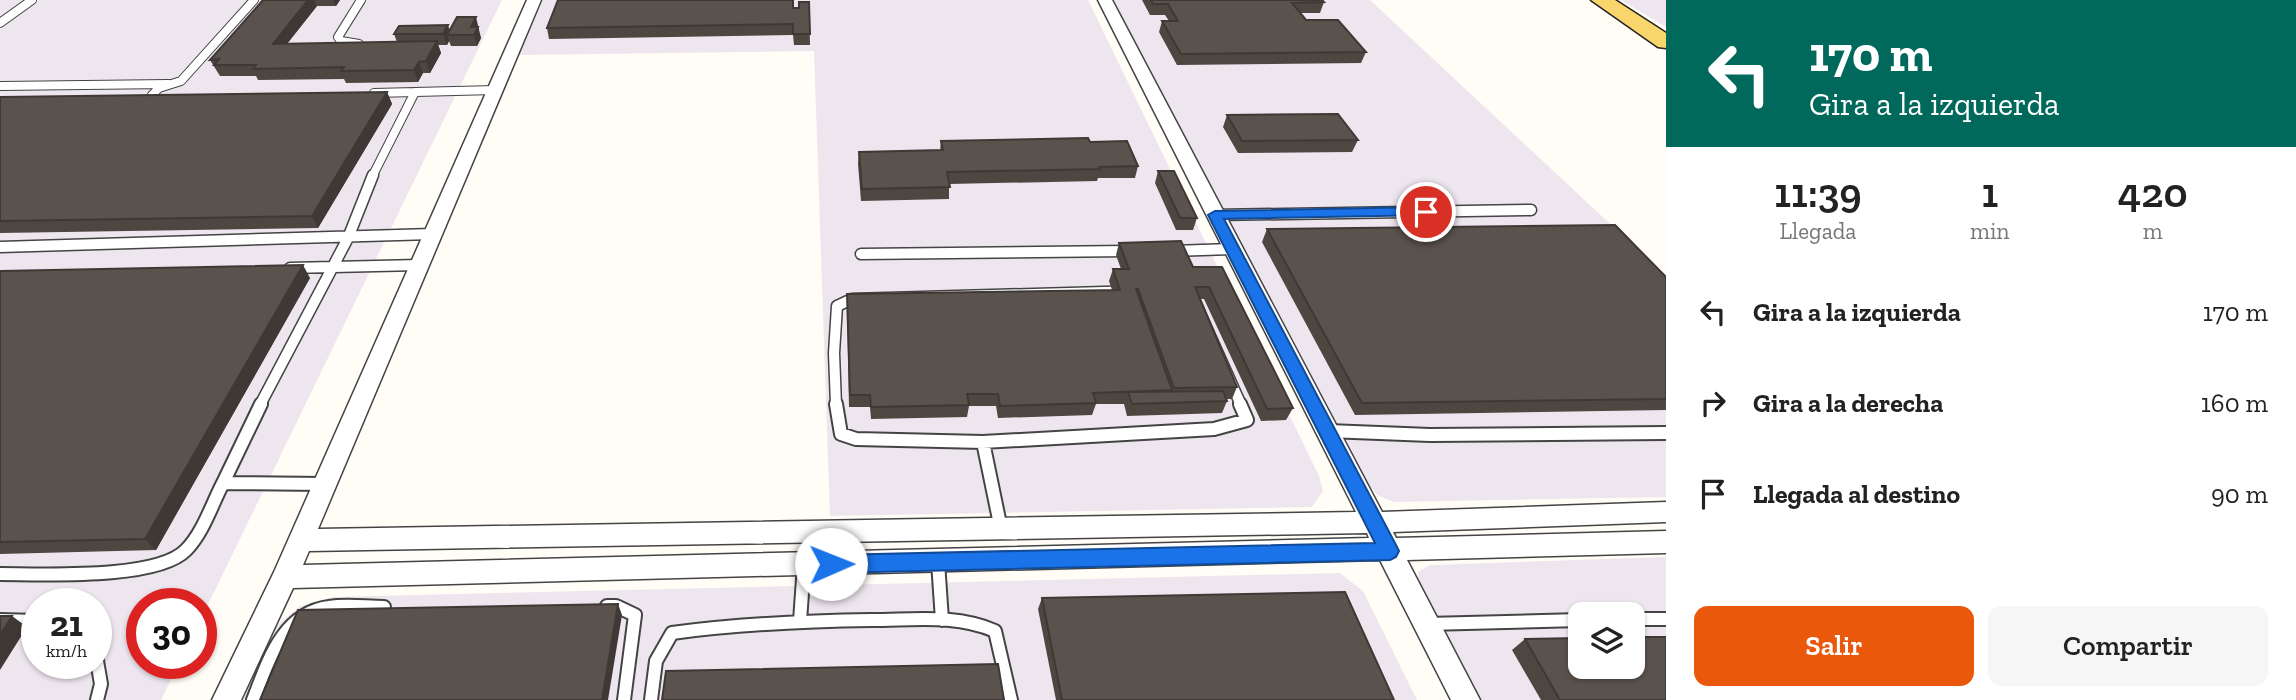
<!DOCTYPE html>
<html lang="es">
<head>
<meta charset="utf-8">
<style>
  :root { --surface:#fff; --page:#f6f6f6; --text:#222; --muted:#767676; --accent:#ea580c }
  body { margin:0; font-family:"Zilla Slab",serif; background:var(--page); color:var(--text); height:100vh; display:flex; flex-direction:column; font-size:26px; white-space:nowrap }
  * { box-sizing:border-box; margin:0 }
  p { font-size:23px; color:var(--muted) }
  .icon { flex:none; width:38px; height:38px; fill:none; stroke:currentColor; stroke-width:2; stroke-linecap:round; stroke-linejoin:round }
  .map { position:relative; flex:1; overflow:hidden }
  .details { display:flex; flex-direction:column; background:var(--surface); width:630px }
  .details>* { flex:none }
  .hud { background:#00695c; color:#fff; overflow:hidden }
  .buttons { position:absolute; left:1568px; top:602px; display:grid; gap:14px }
  .buttons a { display:grid; place-items:center; width:77px; height:77px; border-radius:14px; background:var(--surface); box-shadow:0 2px 5px #0004; font-size:35px }
  .speed { position:absolute; left:21px; top:588px; display:flex; gap:14px; font-size:35px; font-weight:700; text-align:center }
  .speed>* { display:grid; place-content:center; width:91px; height:91px; border-radius:50%; background:var(--surface); box-shadow:0 2px 5px #0004; line-height:1 }
  .speed small { font-size:18px; font-weight:400 }
  .speed .limit { border:10px solid #d22; background:#fff; color:#111 }
  .pin { position:absolute; display:grid; place-items:center; width:60px; height:60px; color:#fff; margin:-30px; border:4px solid #fff; border-radius:50%; box-shadow:0 2px 7px #0007 }
  .me { position:absolute; width:77px; margin:-38px; rotate:89deg; stroke-linejoin:round; filter:drop-shadow(0 0 5px #0008) }
  .turn { display:flex; align-items:center; gap:24px; height:147px; padding:0 28px; font-size:32px }
  .turn .icon { width:91px; height:91px; stroke-width:2.5 }
  .turn b { display:block; font-size:49px; line-height:60px }
  .eta { display:flex; justify-content:space-evenly; align-items:center; height:119px; text-align:center }
  .eta b { font-size:42px; font-weight:600; line-height:49px }
  .button { display:flex; gap:14px; margin-top:auto; padding:14px 28px }
  .button a { flex:1; height:80px; border-radius:14px; background:var(--accent); color:#fff; font-size:28px; font-weight:600; line-height:80px; text-align:center }
  .button a+a { background:var(--page); color:var(--text) }
  ul { padding:0; list-style:none }
  li { display:flex; align-items:center; gap:21px; height:91px; padding:0 28px }
  li div { flex:1 }
  li b { display:block; font-size:26px }
  li em { font-style:normal }
  main { display:flex; flex:1; min-height:0 }
  .map>svg:first-child { display:block }
</style>
</head>
<body>
<main>
<div class="map">
<svg width="1666" height="700" viewBox="0 0 1666 700">
  <rect width="100%" height="100%" fill="#fffdf5"/>
  <path fill="#eee6ef" fill-rule="evenodd" d="M0,0h502l-301,619v-15h-59v59h37l-18,37h-161zM37,604h59v59h-59z
    M543,0h545l231,476 4,15 -11,16 -482,9 -16,-465 -295,4z
    M1111,0h259l296,276v221l-272,5 -17,-7 -17,-21z
    M1621,0h45v27z
    M1666,557v143h-188l-59,-112 -1,-16 12,-7zM1580,614h53v53h-53z
    M1340,573l23,18 54,109h-1174l30,-71 27,-23 33,-9z"/>
  <g fill="none" stroke-linecap="round" stroke-linejoin="round">
    <g stroke="#444" stroke-width="10">
      <path id="service-far2" d="M0,23l32,-23
        M359,44l-18,-3 -3,-4 23,-37
        M0,86l169,-2
        M415,92l80,-2
        M152,95l7,-7 22,-7 73,-81
        M372,177l43,-85 -41,1"/>
    </g>
    <g stroke="#444" stroke-width="13">
      <path id="service-far1" d="M1215,215l316,-5
        M0,247l432,-13
        M1172,251l60,-2
        M861,254l267,-3
        M290,268l129,-3
        M260,405l88,-167 25,-63
        M836,405l-2,-52 3,-47 15,-7 322,-9 19,8 48,107"/>
    </g>
    <g stroke="#444" stroke-width="16">
      <path id="service" d="M261,404l-38,79 101,1
        M836,404l5,30 15,5 127,3 231,-13 33,-9 -7,-16
        M1328,431l102,4 236,-2
        M983,442l18,87
        M938,562l4,58
        M0,574c42,0 157,6 186,-24 17,-17 26,-46 37,-67
        M607,606h9l19,9 -11,85
        M1633,619h33
        M0,620l37,1
        M800,621l4,-56
        M1427,624l153,-4
        M96,655l5,29 -4,16
        M253,700c15,-38 29,-87 76,-93 18,-3 37,0 55,0
        M651,700l5,-39 16,-28c66,-9 133,-12 200,-13 42,0 84,-6 123,11l16,69"/>
    </g>
    <g stroke="#444" stroke-width="3">
      <path id="minor" d="M527,0h14l-223,529 1038,-17 -258,-512h14l270,512 284,-10v20l-273,10 3,6 270,-7v22l-259,7 73,140h-29l-71,-140 -1087,28 -52,112h-29l62,-128zM1367,533l2,5 -1066,27 6,-14z"/>
    </g>
    <g stroke="#222" stroke-width="3">
      <path id="primary" d="M1591,0h24l51,33v15l-8,-1z"/>
    </g>
    <use href="#service-far2" stroke="#fff" stroke-width="8"/>
    <use href="#service-far1" stroke="#fff" stroke-width="10"/>
    <use href="#service" stroke="#fff" stroke-width="12"/>
    <use href="#minor" fill="#fff" fill-rule="evenodd"/>
    <use href="#primary" fill="#f9d66b" fill-rule="evenodd"/>
  </g>
  <path fill="#4d4742" d="M263,0h77l-4,6h-19l-30,38 110,-2 -3,-8 85,-6 -1,2 3,8 -4,8h-26l-2,-5 -2,4h-9l3,8 -11,20h-7l-5,9 -72,1 -2,-4 -86,1 -2,-4h-36l-10,-16z
    M1142,0h180l2,2 -4,11h-20l6,7 60,32 -5,11 -184,2 -18,-33 3,-11h7l-4,-6h-15z
    M809,2l1,43h-16l-1,-10 -244,4 -2,-11 252,-20z
    M387,92l5,12 -74,124 -318,5v-136z
    M1227,115l131,25 -6,12 -114,1 -15,-26z
    M941,141l149,1 48,24 -3,12h-37l-1,3 -148,3v15l-88,2 -3,-37 1,-12 81,-1z
    M1158,171l39,47 -4,12h-17l-21,-47z
    M1267,229l399,48v133l-311,5 -93,-173z
    M1119,243l74,24h29l71,141 -7,12 -25,1 -57,-122h-4l37,88 -5,12h-6l1,2 -5,12 -95,3 -3,-12h-28l-4,11 -94,3 -2,-12h-27l-2,11 -96,2 -1,-12h-21l-2,-101 265,-16 -3,-9 4,-12h8l-5,-14z
    M0,271l310,7 -154,272 -156,4z
    M1042,598l352,102h-338l-18,-91z
    M1525,639l141,61h-125l-29,-50z"/>
  <path fill="#3f3936" d="M308,0h6l3,6 -39,49 -5,-11z
    M333,0h7l-4,6z
    M476,17l5,21 -4,8 -6,-19z
    M448,25l3,10h-4l2,6 -2,4 -4,-11z
    M437,41l4,12 -11,20 -4,-12z
    M419,62l4,11 -5,9 -4,-12z
    M387,92l5,12 -74,124 -6,-12z
    M303,265l7,13 -154,272 -11,-11z
    M618,604l4,11 -14,85h-6z
    M12,616l15,11 -27,43v-35z"/>
  <path fill="#5a524d" stroke="#3f3936" stroke-width="2" d="M263,0h45l-35,44 164,-3 -11,20 -7,1 -5,8 -73,1 3,-4 -91,2 3,-4h-42l5,-6 -9,1z
    M558,0h235v8h6v-6h10l1,32h-17v-10l-246,4z
    M1151,0h171l2,2 -32,1 14,17h32l28,32 -185,2 -19,-33h16l-10,-17h-15z
    M457,17h19l-5,10h7l-4,8h-27z
    M448,25l-5,9h-49l5,-8z
    M387,92l-75,124 -312,5v-124z
    M1338,114l20,26 -116,1 -15,-26z
    M1088,138l2,4 37,-1 11,25 -39,1 1,2 -153,3 3,15 -88,2 -3,-37 84,-2 -2,-9z
    M1158,171h16l23,47h-17z
    M1615,225l51,52v122l-304,4 -95,-174z
    M1181,241l12,26h29l71,141 -26,1 -58,-122h-14l42,100 -63,1 -36,-99h-2l36,101 -79,3 3,10 -96,3 -2,-12h-31l2,11 -98,2 -1,-12h-20l-3,-101 273,-4 -7,-21h16l-10,-26z
    M303,265l-158,274 -145,3v-271z
    M1223,391l4,10 -95,3 -4,-12z
    M1345,592l49,108h-332l-20,-102z
    M618,604l-16,96h-342l38,-90z
    M0,616h12l-12,19z
    M1633,637h33v63h-106l-35,-61 55,-1v29h53z
    M998,664l6,36h-342l4,-29z"/>
  <path fill="#1a73e8" stroke="#114b97" stroke-width="2" d="M1426,207l5,2v6l-207,4 172,326 3,6 -3,6 -6,3 -559,13 -7,-3 -3,-6 3,-6 7,-3 544,-12 -167,-328 7,-4z"/>
</svg>
<div class="buttons">
<a><svg class="icon" aria-label="layers" viewBox="0 0 24 24"><path d="M12 4l9 5-9 5-9-5zM3 14l9 5 9-5"/></svg></a>
</div>
<div class="speed"><div>21<small>km/h</small></div><div class="limit">30</div></div>
<div class="pin" style="left:1426px;top:212px;background:#d93025"><svg class="icon" aria-label="arrive" viewBox="0 0 24 24"><path d="M6 21V4h12l-3 4 3 4H6"/></svg></div>
<svg class="me" style="left:831px;top:564px" viewBox="-20 -20 40 40"><circle r="19" fill="#fff"/><path d="M0-13L10 11 0 6-10 11z" fill="#1a73e8"/></svg>
</div>
<section class="details">
<div class="hud">
<div class="turn"><svg class="icon" aria-label="left" viewBox="0 0 24 24"><path d="M17 20v-9H6M10 6l-5 5 5 5"/></svg><div><b>170 m</b>Gira a la izquierda</div></div>
</div>
<div class="eta">
<div><b>11:39</b><p>Llegada</p></div>
<div><b>1</b><p>min</p></div>
<div><b>420</b><p>m</p></div>
</div>
<ul>
<li><svg class="icon" aria-label="left" viewBox="0 0 24 24"><path d="M17 20v-9H6M10 6l-5 5 5 5"/></svg><div><b>Gira a la izquierda</b></div><em>170 m</em></li>
<li><svg class="icon" aria-label="right" viewBox="0 0 24 24"><path d="M7 20v-9h11M14 6l5 5-5 5"/></svg><div><b>Gira a la derecha</b></div><em>160 m</em></li>
<li><svg class="icon" aria-label="arrive" viewBox="0 0 24 24"><path d="M6 21V4h12l-3 4 3 4H6"/></svg><div><b>Llegada al destino</b></div><em>90 m</em></li>
</ul>
<div class="button"><a>Salir</a><a>Compartir</a></div>
</section>
</main>
</body>
</html>
